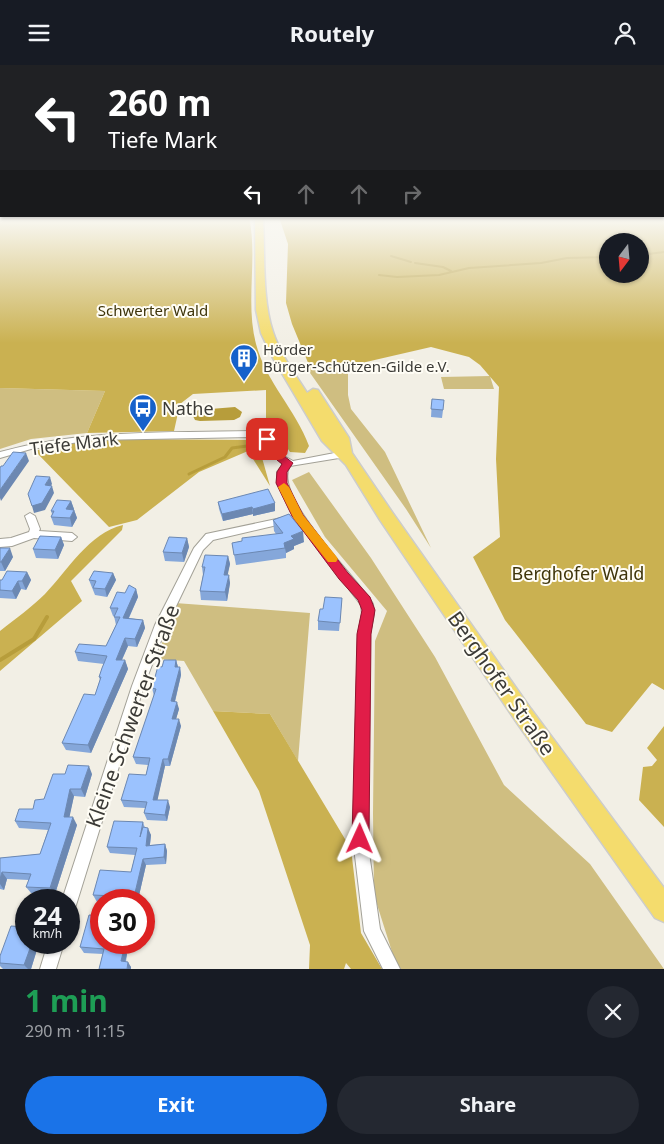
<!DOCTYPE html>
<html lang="en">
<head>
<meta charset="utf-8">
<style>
  :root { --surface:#171b24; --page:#242831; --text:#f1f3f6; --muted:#9ea1a6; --accent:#1a73e8 }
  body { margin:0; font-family:"Noto Sans",sans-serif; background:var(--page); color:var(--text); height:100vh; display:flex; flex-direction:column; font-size:19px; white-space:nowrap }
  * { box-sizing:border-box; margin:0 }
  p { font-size:16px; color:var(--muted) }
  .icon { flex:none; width:28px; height:28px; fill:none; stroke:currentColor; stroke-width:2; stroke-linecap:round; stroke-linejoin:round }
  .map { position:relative; height:904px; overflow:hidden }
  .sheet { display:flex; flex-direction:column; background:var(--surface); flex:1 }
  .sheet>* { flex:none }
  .hud { position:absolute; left:0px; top:0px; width:665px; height:152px; box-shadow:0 1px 4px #0004; background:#202124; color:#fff; overflow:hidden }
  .needle { width:32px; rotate:196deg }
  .buttons { position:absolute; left:599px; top:168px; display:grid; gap:10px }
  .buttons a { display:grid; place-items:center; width:50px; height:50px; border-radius:50%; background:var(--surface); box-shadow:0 1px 4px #0004; font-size:25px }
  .speed { position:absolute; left:15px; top:824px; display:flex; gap:10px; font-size:25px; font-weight:700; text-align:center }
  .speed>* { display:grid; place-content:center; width:65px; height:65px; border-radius:50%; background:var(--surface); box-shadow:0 1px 4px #0004; line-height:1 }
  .speed small { font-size:12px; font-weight:400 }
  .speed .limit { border:8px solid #d22; background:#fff; color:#111 }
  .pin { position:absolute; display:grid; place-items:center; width:42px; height:42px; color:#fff; margin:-21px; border-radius:10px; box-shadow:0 2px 8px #0006 }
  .me { position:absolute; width:55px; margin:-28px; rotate:1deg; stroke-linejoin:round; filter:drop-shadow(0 0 4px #0008) }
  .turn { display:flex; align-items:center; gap:18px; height:105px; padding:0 25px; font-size:22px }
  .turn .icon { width:65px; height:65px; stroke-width:2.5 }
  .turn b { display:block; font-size:35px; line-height:42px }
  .lanes { display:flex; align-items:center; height:48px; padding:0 25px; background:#0003; justify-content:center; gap:25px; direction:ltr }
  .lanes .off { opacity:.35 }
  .round { display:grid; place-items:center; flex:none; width:52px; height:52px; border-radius:26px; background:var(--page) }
  .headline { display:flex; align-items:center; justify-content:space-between; height:85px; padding:0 25px }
  h1 { font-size:30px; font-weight:700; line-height:38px; color:#1e9e55 }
  .action { display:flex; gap:10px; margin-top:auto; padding:10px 25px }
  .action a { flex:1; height:58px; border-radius:30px; background:var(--accent); color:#fff; font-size:20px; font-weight:700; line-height:58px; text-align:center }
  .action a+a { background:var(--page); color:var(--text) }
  header { display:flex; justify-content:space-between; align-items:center; height:65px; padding:0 25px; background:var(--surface); font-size:22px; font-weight:700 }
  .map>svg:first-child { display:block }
</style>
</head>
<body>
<header><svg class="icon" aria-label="menu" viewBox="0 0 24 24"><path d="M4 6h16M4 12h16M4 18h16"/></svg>Routely<svg class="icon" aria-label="person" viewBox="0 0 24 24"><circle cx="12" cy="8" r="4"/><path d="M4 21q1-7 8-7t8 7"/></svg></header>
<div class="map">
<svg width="664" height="904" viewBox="0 0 664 904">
  <rect width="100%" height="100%" fill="#f2efe5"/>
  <path fill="#cfbe81" d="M338,298l3,5 7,-1v28l3,14 34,43 46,96 -25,-39 -98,-139z
    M490,311l4,13h-50l-3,-12z
    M0,323l105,3 -18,42 -56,6 -31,10z
    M309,407l62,86 64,99 69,128 86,79 74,105h-263l-7,-11 -20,-63 -1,-82 2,-172 12,-30 -62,-74 -33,-57z
    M175,538l135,10 -12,148 -28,-47 -57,-3 -29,-50 -27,-2z"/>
  <path fill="#cab151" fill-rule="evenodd" d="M0,152h249c9,41 -4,85 7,127 10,38 40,66 53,102l-4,7 -15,-1 -10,-15 -14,-8v-39l-73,4 -13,10 -6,27 -87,2 18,-42 -105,-3z
    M279,152h385v473l-12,-7 -40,49 -26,-8 -81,-104 -32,-63 27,-20 -4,-78 3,-72 -19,-22 -11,-8 -38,-10 -91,21 -2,-5 -30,7 1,-5 -17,-41 -6,-21 2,-59zM640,176v33h-32v-33z
    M112,374l145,1 13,46 -22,-35 -49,21 -62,48 -28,7 -74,-76 18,-6z
    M123,460l-1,5 -51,51 11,20 -82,70v-40c15,-12 32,-24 45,-37 23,-24 44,-61 78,-69z
    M213,646l57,3 81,135 10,84 21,36h-31l-5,-6 -2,6h-35l1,-24 -51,-154z
    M664,661v101l-25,-27 4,-33 9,-1 5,-6 -10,-12z"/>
  <path fill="#b79d3b" d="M235,342l7,5 -2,5 -6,3 -34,1 -5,-1 -2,-4 5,-6z"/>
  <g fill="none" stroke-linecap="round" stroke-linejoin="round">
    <path stroke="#b79d3b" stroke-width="2" d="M640,190l24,-3
      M391,191l20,6
      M415,198l28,4 8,4
      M379,210l18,2 42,-2 30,-7 72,-5 26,-5 41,-1"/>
    <path stroke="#b79d3b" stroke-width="3" d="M189,409l36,-17 7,-9 15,-2"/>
    <path stroke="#b79d3b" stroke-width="4" d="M0,595l34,-21 13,-22"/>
    <g stroke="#a3a197" stroke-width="2">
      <path id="street" d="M252,366l18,6 14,19 9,5 52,-10 5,3 -5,3 -55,9c-19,29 67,111 83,138l1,10 -4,20 -3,205 13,90 20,40h-17l-19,-38 -11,-92 5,-205 4,-20 -1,-9 -68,-89 -16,-33v-11l6,-8c-12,-9 -15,-24 -31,-27l-159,3 -62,9 -31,9v-6c84,-23 166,-19 252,-21z
        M30,448l5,3 5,13 -1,2 33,2 5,4 -5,4 -38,-3 -22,8 -12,1v-8l11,-1 18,-6 1,-3 -5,-13z
        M286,452l5,3 -1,2 -77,18 -10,10 -36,75 -23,61 -67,216 -2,6 -6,2v-10h-7l70,-214 23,-61 39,-77 12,-14z
        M48,878h16l-8,26h-16z"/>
    </g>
    <g stroke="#cccccb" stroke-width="3">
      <path id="primary" d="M255,152h8c2,35 -1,83 10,115 7,22 22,42 34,61l6,-4 5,1 31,48 3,15 40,59 139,197 133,179v34l-9,-4 -138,-195 -137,-203 -34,-55 -24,-24 -49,-83 -12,-25 -5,-23z"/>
    </g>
    <use href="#street" fill="#fff" fill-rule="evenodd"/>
    <use href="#primary" fill="#f4dc6d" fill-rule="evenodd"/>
  </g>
  <path fill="#85a7da" d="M432,334l11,11 -1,8 -11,-1z
    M71,436l6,17 -5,9 -18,-2 -3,-8 1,-3 -1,-3z
    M218,437l57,1v8l-22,5v-2l-30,7 -4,-12z
    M273,455l31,22 -10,4v3l-8,4v5l-50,7 -4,-22 44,-9 -2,-3z
    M61,472l3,8 -6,14 -22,-1 -3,-9z
    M187,473l2,9 -5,15 -19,-1 -2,-9z
    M0,483l13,9 -8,14h-5z
    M228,491l2,8 -3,11 3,8 -3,18 -26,-1 -1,-9 3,-16 -1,-8z
    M27,507l4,8 -5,10 -5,-1 -5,10 -16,-1v-18h2z
    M113,508l3,7 -9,17 -12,-2 -6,-15z
    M136,524l2,8 -9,21 14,2 2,8 -8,19 -9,-1 -6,14h3l3,9 -37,84 -25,-3 -4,-7 33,-48 5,-15 -1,-3 5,-13 -26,-3 -3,-9 31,-6 10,-21 -2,-9h-1l-3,-8 15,-15z
    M342,533l-3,33 -21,-1v-9l5,-12z
    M176,595l2,7h2l1,8 -6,27 4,7 -3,10 5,7 -11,40h-5l-8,34 13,7 -3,14 -20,-1 -3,-7 1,-5 -21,-1 -3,-7 25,-25 2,-10 -12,-1 -3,-7 21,-61 -2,-8 10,-21z
    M65,709h27l-7,23 -11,-1 -5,21 8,8 -22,69 -24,-1 -5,-6 3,-7 -22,-1 -3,11 -4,-1v-31l40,-4 8,-24 -29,-2 -4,-7 18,-12 11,-10z
    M143,757l2,6 6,7 -1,10 15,-1 2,7 -1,13 -20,1 -8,35h-37v2h-4l-4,-7 38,-23 4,-17 -25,-2 -3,-6z
    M39,878l-8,26h-31h3l-3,-3v-10z
    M101,878h21l-2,5 7,6 -1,8 5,5v2h-32l4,-15 -19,-1 -4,-6z"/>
  <path fill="#6c88b2" d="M26,388l3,8 -28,40 -1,-3v-8z
    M50,412l2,7 -5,8 -2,-7z
    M52,421l2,7 -9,17 -11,3 -2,-7z
    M71,436l3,8 -5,9 -3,-9z
    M275,438v8l-22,5v-7z
    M252,442l1,7 -30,7 -1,-7z
    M74,445l3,8 -5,9 -2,-9z
    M303,466l1,11 -10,4v3l-8,4 -2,-10 7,-7z
    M61,472l3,8 -6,14 -3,-9z
    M187,473l2,9 -5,15 -2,-9z
    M10,483l3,9 -8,14 -4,-9z
    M228,491l2,8 -4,19 -2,-8z
    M27,507l4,8 -5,10 -4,-9z
    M113,508l3,7 -9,17 -2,-8z
    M229,510l1,8 -3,18 -2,-9z
    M18,516l3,8 -5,10 -4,-8z
    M136,524l2,8 -13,29 -2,-8z
    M143,555l2,8 -8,19 -2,-8z
    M125,573l3,8 -10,22 -2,-8z
    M125,595l3,9 -37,84 -3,-8z
    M176,595l2,7h-3z
    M180,602l1,8 -8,34 -2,-8z
    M177,637l2,7 -5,17 -2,-7z
    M179,654l2,7 -11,40 -2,-7z
    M163,694l2,7 -9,41 -3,-7z
    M89,701l3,8 -7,23 -4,-8z
    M70,724l4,7 -6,28 -4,-7z
    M168,735l2,7 -3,14 -2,-6z
    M73,752l4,8 -22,69 -5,-6z
    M148,763l3,7 -2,17 -3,-6z
    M165,779l2,7 -1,13 -2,-7z
    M143,794l3,6 -8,35h-3l-1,-3z
    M2,807l5,7 -3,11 -4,-6v-5z
    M32,878h7l-8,26h-3l-4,-4z
    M117,878h5l-3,11 -3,-6z
    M124,884l3,5 -3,13 -3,-6z
    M128,897l3,5v2h-4z"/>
  <path fill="#9bc2fe" stroke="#6c88b2" d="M432,334l12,1 -1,10 -12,-1z
    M13,387l13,1 -26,37v-22l1,-2h2z
    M36,411l14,1 -5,8 7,1 -10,17 -10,3 -4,-12z
    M268,424l7,14 -22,6 -1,-2 -30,7 -4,-12z
    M57,435l14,1 -5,8 8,1 -4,8 -19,-1 3,-6h-3z
    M289,449l14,17 -12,5 3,3 -10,4 1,5 -51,7 -2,-12 10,-2v-3l41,-5 -10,-13z
    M40,471l21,1 -6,13 -22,-1z
    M169,472l18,1 -5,15 -19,-1z
    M0,483h10l-9,14h-1z
    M205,490l23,1 -4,19h5l-4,17 -25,-1 5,-24h-3z
    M7,506l20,1 -5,9h-4l-6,10 -12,-1v-10h2z
    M94,506l19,2 -8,16 -12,-1 3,-7 -7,-1z
    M129,520l7,4 -13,29 20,2 -8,19 -10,-1 -9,22h9l-37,85 -26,-2 22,-49 11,1 6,-18h-2l3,-9 5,-12 -32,-4 4,-8 27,2 14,-29h-6l4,-9h-8l7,-16 8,1z
    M325,532l17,1 -2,25 -22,-2 2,-12h3z
    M164,595h12l-1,7h5l-9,34 6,1 -5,17h7l-11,40h-5l-10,41h15l-3,15 -21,-2 3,-11 -26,-2 8,-26 17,1 4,-17 -17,-1 23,-68 -4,-1 6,-22 4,1z
    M68,700l21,1 -8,23h-11l-6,28h9l-23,71 -24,-1 5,-13 -29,-2 -2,7v-21l40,-4 11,-31 -36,-2 4,-12h14l2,-9 9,-1 9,-25h12z
    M114,756l29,1 -3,15 3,-10 5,1 -2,18 19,-2 -1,13 -21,2 -9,38 -41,-2 7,-25 31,2 6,-24 -30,-1z
    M89,850l12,1v27h16l-1,5 8,1 -3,12 7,1 -1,7h-28l5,-20 -24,-2z
    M11,861l15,1v16h6l-8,22 -24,-2v-7z"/>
  <linearGradient id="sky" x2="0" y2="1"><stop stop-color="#94aba3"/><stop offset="0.55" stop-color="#f9f8f3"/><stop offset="1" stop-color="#f9f8f3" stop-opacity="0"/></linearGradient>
  <rect width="664" height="278" fill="url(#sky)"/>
  <path fill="#e11d48" stroke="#92132f" d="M267,371l4,1 13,19 9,7 -6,9v11l16,32 45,58 22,24 5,13 -4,24 -2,205 -3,6 -6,3 -6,-3 -2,-6 5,-205 5,-24 -4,-10 -19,-21 -47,-63 -16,-33 1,-11 5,-8 -5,-4 -15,-21z"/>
  <path fill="#f59e0b" d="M284,418l5,4 14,28 33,41 2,3 -2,3h-8l-34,-43 -16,-32z"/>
  <defs>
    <g id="building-pin" transform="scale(1.4375)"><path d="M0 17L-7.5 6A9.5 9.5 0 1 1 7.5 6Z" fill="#1561cb" stroke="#fffdf5"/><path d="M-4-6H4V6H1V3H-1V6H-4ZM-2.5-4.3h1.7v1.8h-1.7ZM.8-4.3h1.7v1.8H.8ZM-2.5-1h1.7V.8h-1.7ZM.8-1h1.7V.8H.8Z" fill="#fff"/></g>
    <g id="bus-pin" transform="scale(1.4375)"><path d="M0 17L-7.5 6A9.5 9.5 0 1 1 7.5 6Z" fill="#1561cb" stroke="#fffdf5"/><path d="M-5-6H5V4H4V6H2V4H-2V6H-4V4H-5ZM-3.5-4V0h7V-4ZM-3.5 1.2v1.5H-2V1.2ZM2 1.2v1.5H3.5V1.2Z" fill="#fff"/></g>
  </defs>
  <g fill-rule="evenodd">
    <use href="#building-pin" x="244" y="293"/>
    <use href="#bus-pin" x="143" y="343"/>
  </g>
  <g text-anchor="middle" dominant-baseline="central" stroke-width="4" stroke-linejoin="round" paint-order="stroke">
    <g font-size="15" fill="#3f350b" stroke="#fffdf5">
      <text x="153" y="245">Schwerter Wald</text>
    </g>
    <g font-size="15" fill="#3c3b37" stroke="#fffdf5" text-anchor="start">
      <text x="263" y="284">Hörder<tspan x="263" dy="17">Bürger-Schützen-Gilde e.V.</tspan></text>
    </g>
    <g font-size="18" fill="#3c3b37" stroke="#fffdf5" text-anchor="start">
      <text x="162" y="343">Nathe</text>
    </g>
    <g font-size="18" fill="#3c3b37" stroke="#fffdf5">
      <text transform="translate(74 378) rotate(-7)">Tiefe Mark</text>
    </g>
    <g font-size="18" fill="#3f350b" stroke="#fffdf5">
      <text x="578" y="508">Berghofer Wald</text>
    </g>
    <g font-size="21" fill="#3c3b37" stroke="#fffdf5">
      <text transform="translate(502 618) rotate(55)">Berghofer Straße</text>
      <text transform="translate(132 651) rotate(-70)">Kleine Schwerter Straße</text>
    </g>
  </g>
</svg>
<div class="buttons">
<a><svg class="needle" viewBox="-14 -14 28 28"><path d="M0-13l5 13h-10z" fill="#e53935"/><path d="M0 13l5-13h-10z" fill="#9ea1a6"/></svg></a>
</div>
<div class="speed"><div>24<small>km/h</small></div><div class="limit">30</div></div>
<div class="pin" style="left:267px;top:374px;background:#d93025"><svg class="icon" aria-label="arrive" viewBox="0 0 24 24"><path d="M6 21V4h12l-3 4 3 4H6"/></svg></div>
<svg class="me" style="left:360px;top:774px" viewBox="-20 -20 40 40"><path d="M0-17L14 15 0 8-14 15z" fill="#e11d48" stroke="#fff" stroke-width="4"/></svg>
<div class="hud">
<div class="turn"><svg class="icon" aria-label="left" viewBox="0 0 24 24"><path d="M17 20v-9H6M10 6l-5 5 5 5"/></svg><div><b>260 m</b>Tiefe Mark</div></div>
<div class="lanes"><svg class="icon" aria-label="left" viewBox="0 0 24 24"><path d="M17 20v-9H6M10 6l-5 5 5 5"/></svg><svg class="icon off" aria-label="ahead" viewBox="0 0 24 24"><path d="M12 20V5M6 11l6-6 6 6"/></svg><svg class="icon off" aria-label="ahead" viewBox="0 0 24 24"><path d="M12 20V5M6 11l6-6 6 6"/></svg><svg class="icon off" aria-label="right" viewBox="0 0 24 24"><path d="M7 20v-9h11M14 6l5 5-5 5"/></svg></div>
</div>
</div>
<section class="sheet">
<div class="headline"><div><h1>1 min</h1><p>290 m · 11:15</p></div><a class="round"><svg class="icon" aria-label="close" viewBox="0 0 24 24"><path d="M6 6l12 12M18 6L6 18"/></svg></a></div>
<div class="action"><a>Exit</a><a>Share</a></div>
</section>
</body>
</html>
